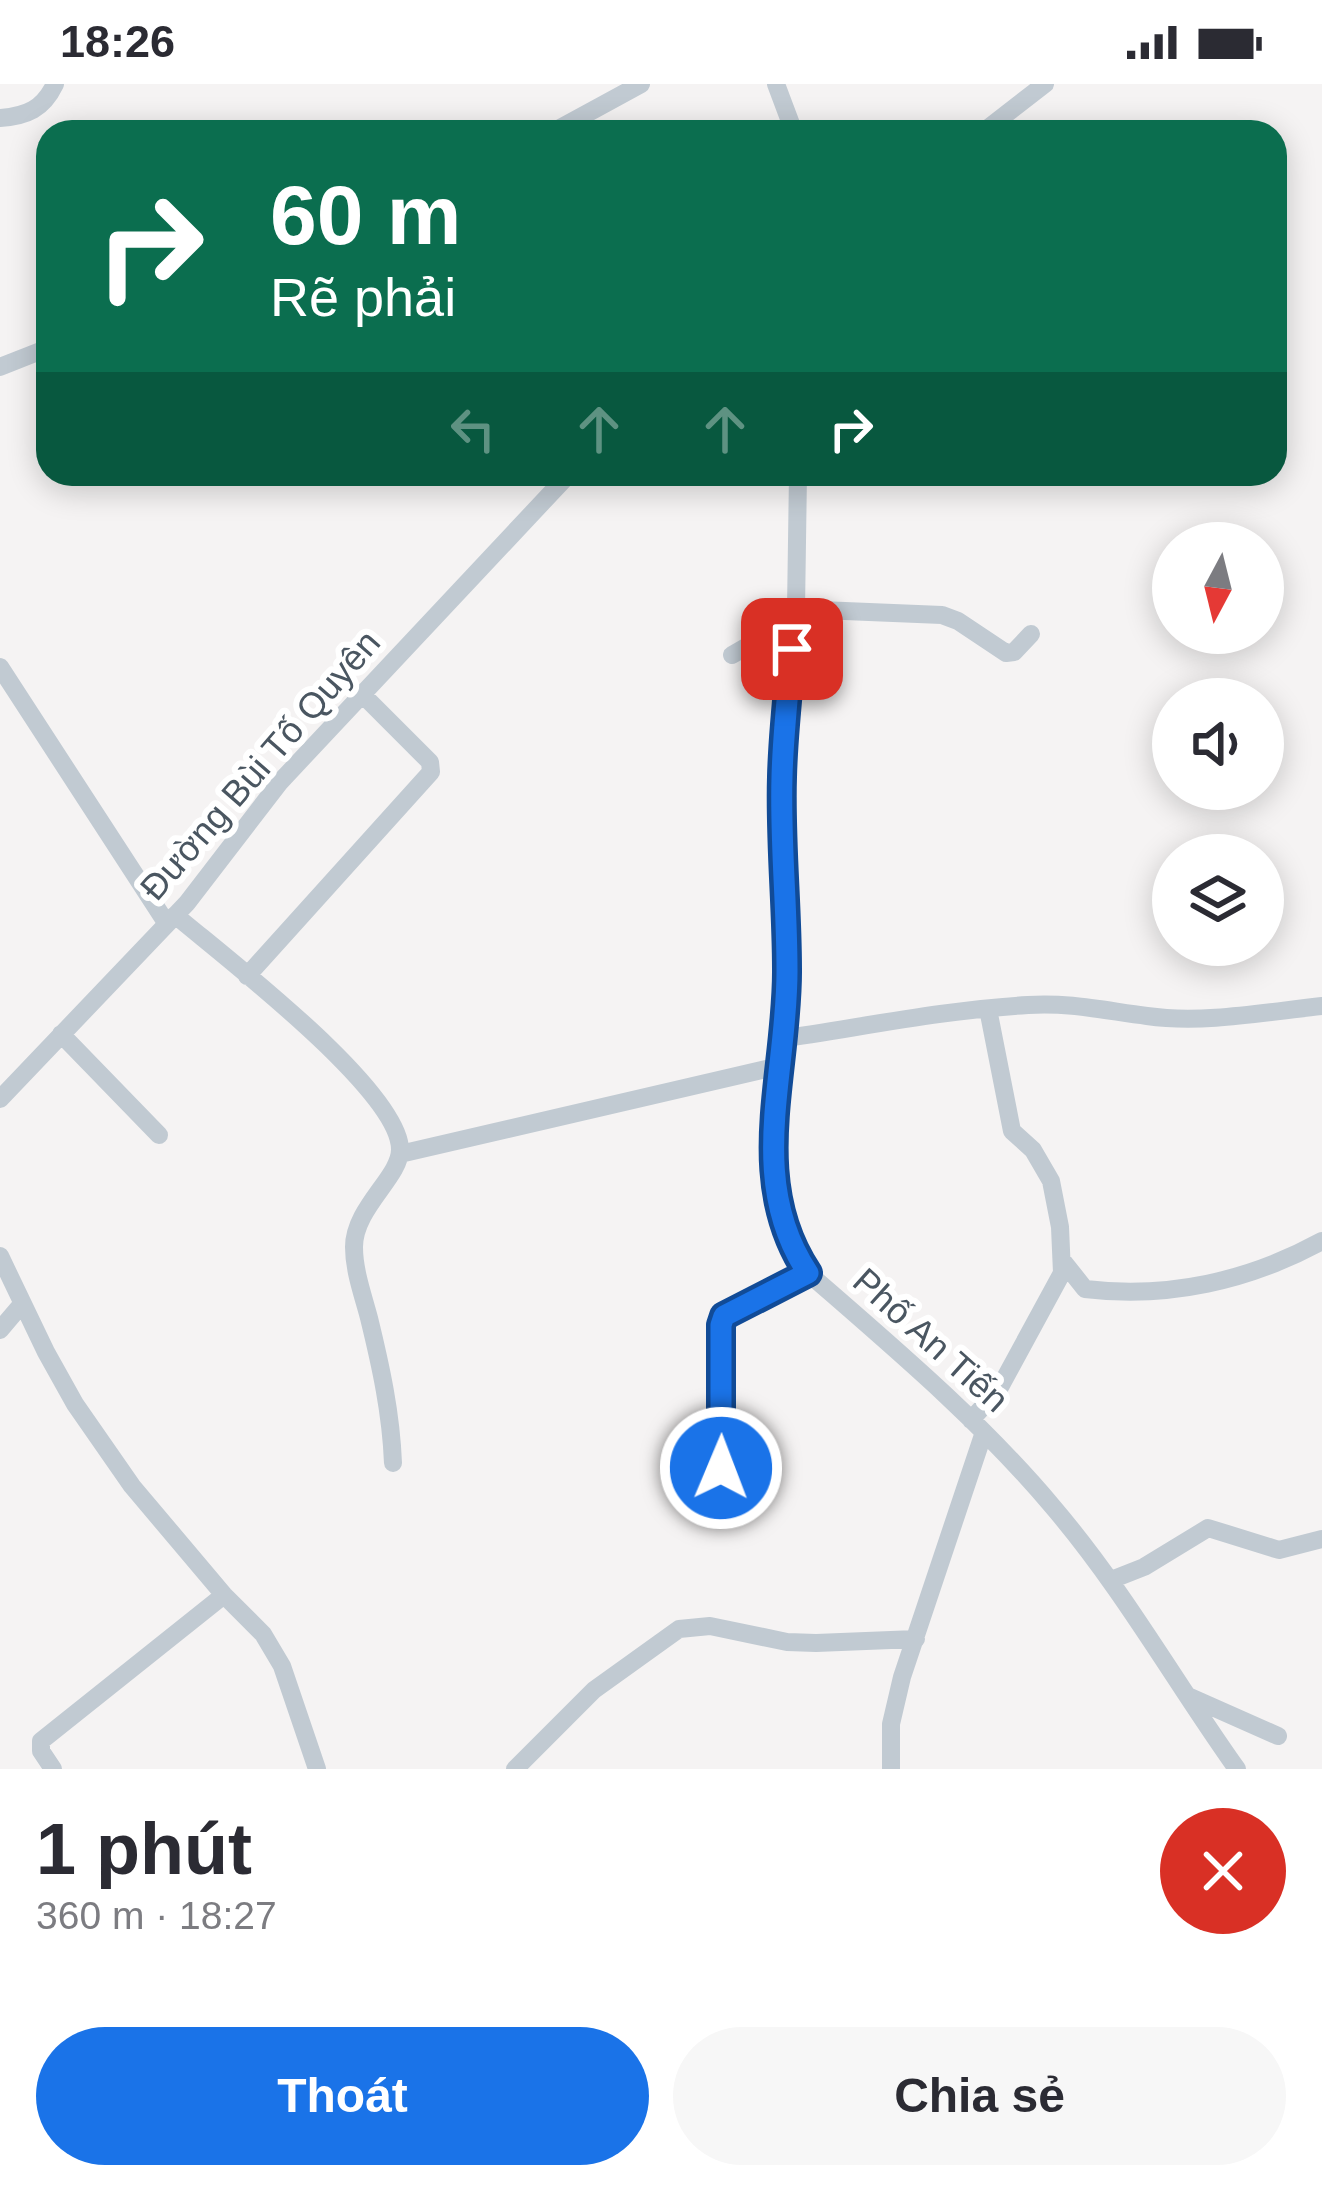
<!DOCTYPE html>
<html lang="vi">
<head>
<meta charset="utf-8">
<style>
  :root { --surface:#fff; --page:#f7f7f7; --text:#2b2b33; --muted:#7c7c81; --accent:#1a73e8 }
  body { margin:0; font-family:Helvetica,sans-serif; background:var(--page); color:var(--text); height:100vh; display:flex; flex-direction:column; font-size:45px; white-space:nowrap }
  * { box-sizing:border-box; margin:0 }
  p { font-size:39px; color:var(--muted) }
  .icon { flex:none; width:66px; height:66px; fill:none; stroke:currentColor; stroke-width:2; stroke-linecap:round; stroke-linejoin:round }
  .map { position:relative; height:1685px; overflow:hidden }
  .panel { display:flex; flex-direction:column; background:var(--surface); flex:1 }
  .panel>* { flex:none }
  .top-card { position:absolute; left:36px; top:36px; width:1251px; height:366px; border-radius:36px; box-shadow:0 6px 30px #0003; background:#0b6e4f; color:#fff; overflow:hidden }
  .needle { width:78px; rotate:187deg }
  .buttons { position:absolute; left:1152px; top:438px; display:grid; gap:24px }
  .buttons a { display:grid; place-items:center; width:132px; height:132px; border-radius:50%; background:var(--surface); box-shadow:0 6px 30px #0003; font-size:60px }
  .pin { position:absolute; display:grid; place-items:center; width:102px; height:102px; color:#fff; margin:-51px; border-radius:24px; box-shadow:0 6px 18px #0006 }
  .me { position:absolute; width:132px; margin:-66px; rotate:1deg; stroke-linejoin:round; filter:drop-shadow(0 0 9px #0008) }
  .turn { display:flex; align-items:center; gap:42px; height:252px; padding:0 36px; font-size:54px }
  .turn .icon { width:156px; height:156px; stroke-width:2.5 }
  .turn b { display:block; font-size:84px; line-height:102px }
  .lanes { display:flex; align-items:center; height:114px; padding:0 36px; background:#0003; justify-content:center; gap:60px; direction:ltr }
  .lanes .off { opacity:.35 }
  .round { display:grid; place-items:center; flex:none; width:126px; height:126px; border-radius:63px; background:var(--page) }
  .overview { display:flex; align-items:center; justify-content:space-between; height:204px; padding:0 36px }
  h1 { font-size:72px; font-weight:700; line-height:90px }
  .action { display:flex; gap:24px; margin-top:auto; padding:24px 36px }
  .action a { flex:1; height:138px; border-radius:72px; background:var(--accent); color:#fff; font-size:48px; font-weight:700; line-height:138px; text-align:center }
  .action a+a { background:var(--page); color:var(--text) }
  .status { display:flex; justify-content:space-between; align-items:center; height:84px; padding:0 60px; background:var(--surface); direction:ltr }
  .status svg { height:33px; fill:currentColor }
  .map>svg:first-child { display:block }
</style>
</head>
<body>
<div class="status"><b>18:26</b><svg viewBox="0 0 49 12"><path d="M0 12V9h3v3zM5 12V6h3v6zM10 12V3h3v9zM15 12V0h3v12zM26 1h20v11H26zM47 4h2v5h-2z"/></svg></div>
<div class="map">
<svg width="1322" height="1685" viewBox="0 0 1322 1685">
  <rect width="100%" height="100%" fill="#f5f3f3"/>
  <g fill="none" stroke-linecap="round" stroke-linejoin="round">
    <path stroke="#c1cad2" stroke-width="18" d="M776,0l18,48
      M0,34c27,-2 43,-9 55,-34
      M553,48l88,-48
      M983,48l62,-48
      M0,283l48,-19
      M798,390l-2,135 -14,166 6,201 -14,122 -1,44 7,73 9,26 19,32c85,74 173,148 245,234 70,82 122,175 184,262
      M796,525l146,6 16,6 48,32 8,-1 17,-18
      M732,571l63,-36
      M0,583l167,257
      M175,831c47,40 226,176 225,235 0,27 -46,58 -46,97 0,24 9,48 15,71 12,49 22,95 24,145
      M247,892l184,-204 -1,-10 -67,-67
      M61,950l98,101
      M780,955c83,-12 164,-29 248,-34 40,-3 79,6 119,11 56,8 119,-4 175,-10
      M0,1015l187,-196 93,-121 289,-308
      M400,1070l379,-88
      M0,1172l46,96 29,52 57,82 92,109 39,39 19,32 35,103
      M1062,1176l23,29c83,10 164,-8 237,-48
      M0,1246l22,-26
      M971,1336l28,-31 63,-116 -2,-46 -9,-46 -18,-31 -21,-19 -24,-122
      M691,1386l26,1 5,-9 -1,-137 4,-9 83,-43
      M1111,1496l33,-13 64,-39 71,22 43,-11
      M1190,1613l88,39
      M53,1685l-12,-18v-10l183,-146
      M515,1685l79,-79 85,-61 31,-3 77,16 29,1 100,-4
      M891,1685v-45l11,-47 82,-245"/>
  </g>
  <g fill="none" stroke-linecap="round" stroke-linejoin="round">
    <g stroke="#114b97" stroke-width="30">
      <path id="route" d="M721,1384v-143l3,-9 84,-43c-63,-94 -20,-200 -21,-304 0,-64 -7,-128 -5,-192 1,-43 6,-86 10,-128"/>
    </g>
    <use href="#route" stroke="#1a73e8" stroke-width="21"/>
  </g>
  <g text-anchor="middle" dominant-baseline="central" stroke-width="12" stroke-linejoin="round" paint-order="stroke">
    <g font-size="36" fill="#4a5661" stroke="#fff">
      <text transform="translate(260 681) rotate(-49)">Đường Bùi Tố Quyên</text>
      <text transform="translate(931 1256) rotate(42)">Phố An Tiến</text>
    </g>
  </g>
</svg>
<div class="buttons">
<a><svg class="needle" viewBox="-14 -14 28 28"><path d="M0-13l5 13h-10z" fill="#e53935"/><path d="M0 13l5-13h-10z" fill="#7c7c81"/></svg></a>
<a><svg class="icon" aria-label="sound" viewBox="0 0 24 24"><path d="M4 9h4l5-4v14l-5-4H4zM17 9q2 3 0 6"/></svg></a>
<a><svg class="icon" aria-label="layers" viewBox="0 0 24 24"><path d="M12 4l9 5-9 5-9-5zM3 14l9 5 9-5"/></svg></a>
</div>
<div class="pin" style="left:792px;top:565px;background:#d93025"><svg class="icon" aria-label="arrive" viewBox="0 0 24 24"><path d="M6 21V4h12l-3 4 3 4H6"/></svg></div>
<svg class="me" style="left:721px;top:1384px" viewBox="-20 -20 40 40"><circle r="17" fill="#1a73e8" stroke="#fff" stroke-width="3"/><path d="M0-11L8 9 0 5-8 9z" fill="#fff"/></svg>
<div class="top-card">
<div class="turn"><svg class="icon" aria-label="right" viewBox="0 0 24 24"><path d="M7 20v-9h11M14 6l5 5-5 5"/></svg><div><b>60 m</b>Rẽ phải</div></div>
<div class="lanes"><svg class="icon off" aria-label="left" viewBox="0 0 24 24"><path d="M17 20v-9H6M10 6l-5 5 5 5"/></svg><svg class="icon off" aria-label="ahead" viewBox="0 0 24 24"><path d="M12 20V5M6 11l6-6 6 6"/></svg><svg class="icon off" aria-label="ahead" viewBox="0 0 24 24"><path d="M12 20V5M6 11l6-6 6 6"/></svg><svg class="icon" aria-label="right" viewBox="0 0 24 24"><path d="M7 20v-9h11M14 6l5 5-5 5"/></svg></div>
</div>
</div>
<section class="panel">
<div class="overview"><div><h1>1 phút</h1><p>360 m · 18:27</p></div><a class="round" style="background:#d93025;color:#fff"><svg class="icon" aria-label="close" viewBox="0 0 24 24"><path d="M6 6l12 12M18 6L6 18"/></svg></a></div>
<div class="action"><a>Thoát</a><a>Chia sẻ</a></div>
</section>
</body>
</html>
